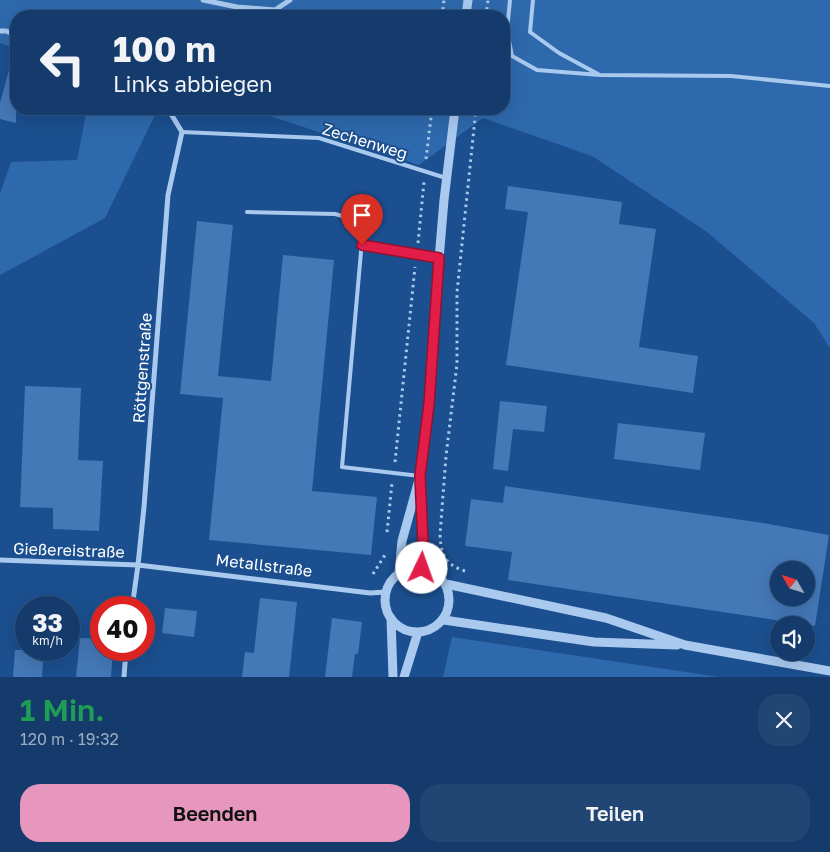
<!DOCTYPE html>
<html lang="de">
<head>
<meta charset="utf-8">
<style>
  :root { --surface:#143b6b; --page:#214673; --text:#f1f3f6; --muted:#9dadc1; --line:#33557e; --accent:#e797bd }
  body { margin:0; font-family:"Golos Text",sans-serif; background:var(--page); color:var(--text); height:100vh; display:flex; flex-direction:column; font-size:19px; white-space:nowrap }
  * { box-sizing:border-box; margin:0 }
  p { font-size:16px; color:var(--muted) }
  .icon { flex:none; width:28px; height:28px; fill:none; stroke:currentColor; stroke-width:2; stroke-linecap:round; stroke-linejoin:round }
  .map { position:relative; height:677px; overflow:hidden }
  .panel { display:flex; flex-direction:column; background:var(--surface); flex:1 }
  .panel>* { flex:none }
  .banner { position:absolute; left:10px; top:10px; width:500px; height:105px; border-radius:20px; box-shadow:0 5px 20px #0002,0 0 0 1px var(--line); background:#143b6b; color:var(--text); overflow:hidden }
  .needle { width:32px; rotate:309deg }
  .tools { position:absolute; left:770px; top:561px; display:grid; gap:10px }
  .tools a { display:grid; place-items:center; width:45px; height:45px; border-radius:50%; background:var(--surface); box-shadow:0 5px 20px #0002,0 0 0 1px var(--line); font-size:25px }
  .speed { position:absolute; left:15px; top:596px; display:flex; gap:10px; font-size:25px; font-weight:700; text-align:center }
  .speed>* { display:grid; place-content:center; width:65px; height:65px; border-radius:50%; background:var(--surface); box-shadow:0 5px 20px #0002,0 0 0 1px var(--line); line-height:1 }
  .speed small { font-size:12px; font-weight:400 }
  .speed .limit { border:8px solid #d22; background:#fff; color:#111 }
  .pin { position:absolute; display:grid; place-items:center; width:42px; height:42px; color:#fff; margin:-51px -21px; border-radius:50% 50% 50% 0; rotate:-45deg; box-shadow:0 0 5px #0007 }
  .pin .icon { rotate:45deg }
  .me { position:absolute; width:55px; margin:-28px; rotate:3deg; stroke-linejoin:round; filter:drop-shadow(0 0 4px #0008) }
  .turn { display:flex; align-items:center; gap:18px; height:105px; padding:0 20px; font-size:22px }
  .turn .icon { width:65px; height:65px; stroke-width:2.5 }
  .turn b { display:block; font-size:35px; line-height:42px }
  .round { display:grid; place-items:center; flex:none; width:52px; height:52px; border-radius:20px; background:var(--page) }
  .headline { display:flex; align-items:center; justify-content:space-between; height:85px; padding:0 20px }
  h1 { font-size:30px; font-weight:600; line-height:38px; color:#1e9e55 }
  .action { display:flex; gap:10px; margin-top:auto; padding:10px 20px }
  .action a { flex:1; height:58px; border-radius:20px; background:var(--accent); color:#111; font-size:20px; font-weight:600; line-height:58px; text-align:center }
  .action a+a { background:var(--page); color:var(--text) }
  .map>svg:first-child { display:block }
</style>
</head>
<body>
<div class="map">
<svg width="830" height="677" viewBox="0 0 830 677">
  <rect width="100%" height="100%" fill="#1b4f8f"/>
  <path fill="#2e69ad" d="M0,0h830v348l-16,-25 -107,-91 -115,-76 -109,-38 -64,47 -170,-56h255v-93h-488v33l-16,-6z
    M87,109h71l-53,109 -105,57v-81l11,-32 66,-2z
    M452,637l267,40h-276z"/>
  <path fill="#4478b7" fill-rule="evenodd" d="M11,63l5,1v59l-16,-4v-16z
    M508,186l114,16 -3,22 37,5 -17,118 59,9 -5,37 -187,-28 22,-153 -23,-3z
    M197,221l36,4 -15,151 53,5 12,-126 51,5 -22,231 65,6 -6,58 -162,-15 14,-142 -43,-4z
    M25,386l56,2 -3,72 25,1 -4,70 -46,-2v-21l-33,-1z
    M500,401l47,5 -3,26 -31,-3 -5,42 -15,-2z
    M618,423l87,10 -5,37 -86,-11z
    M505,486l258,37 66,12 -14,91 -307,-46 4,-28 -47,-6 6,-47 32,4zM779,570h27v28h-27z
    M260,598l37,4 -8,75h-47l3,-25 9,1z
    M165,608l32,3 -3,26 -32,-4z
    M332,618l30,4 -4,32h-3l-3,23h-27z
    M80,638l21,1v11h12l-2,27h-35z
    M15,650h29l-2,27h-29z"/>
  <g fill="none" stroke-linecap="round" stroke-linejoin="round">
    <path stroke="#a9c9ee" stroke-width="3" stroke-dasharray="2.5 4" stroke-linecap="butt" d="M442,16l2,-16
      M486,16l2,-16
      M426,159l6,-50
      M418,243l6,-61
      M395,462l20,-195
      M387,532l5,-49
      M465,571c-20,-6 -24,-17 -25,-36l6,-79 11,-92v-72l19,-183
      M373,574l12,-19"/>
    <path stroke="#a9c9ee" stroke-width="4" d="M510,0l-3,31 5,25 25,14 63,5 131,1 99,10
      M533,0l-3,32 29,21 39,21
      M182,132l137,6 127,40
      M247,212l88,2 23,6 5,9 -21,238 78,9
      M362,245l77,13"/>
    <path stroke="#a9c9ee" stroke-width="5" d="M203,0l34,7 38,3 15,-10
      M0,31h6l10,4
      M0,560l138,5 232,28 16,-1
      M132,608l6,-43 6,-58 24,-312 14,-63 -14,-23
      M124,677l2,-27"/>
    <path stroke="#a9c9ee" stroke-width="9" d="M466,16l2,-16
      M420,486l3,57 -1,25
      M385 600a32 32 0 1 1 64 0a32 32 0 1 1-64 0Z
      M399,573l3,-32 18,-65 9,-72 4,-73 11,-131 11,-91
      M446,584l160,34 79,27 145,26
      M391,618l2,59
      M444,620l150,22 83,3
      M404,677l14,-45"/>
  </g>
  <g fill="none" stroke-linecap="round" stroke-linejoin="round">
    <g stroke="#92132f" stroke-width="12">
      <path id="route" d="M362,245l77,13 -10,146 -9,72 3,67 -1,25"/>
    </g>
    <use href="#route" stroke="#e11d48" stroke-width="9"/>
  </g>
  <g text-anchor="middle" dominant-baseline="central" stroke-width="4" stroke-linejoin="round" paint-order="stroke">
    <g font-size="16" fill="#fff" stroke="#1b4f8f">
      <text transform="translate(365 141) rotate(17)">Zechenweg</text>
      <text transform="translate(142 368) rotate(-86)">Röttgenstraße</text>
      <text transform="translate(69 550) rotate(2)">Gießereistraße</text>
      <text transform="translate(264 565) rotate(7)">Metallstraße</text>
    </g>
  </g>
</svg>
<div class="tools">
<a><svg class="needle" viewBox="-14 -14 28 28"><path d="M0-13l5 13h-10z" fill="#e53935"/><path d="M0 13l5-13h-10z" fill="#9dadc1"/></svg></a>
<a><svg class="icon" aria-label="sound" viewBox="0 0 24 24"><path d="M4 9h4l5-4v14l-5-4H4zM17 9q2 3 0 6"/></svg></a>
</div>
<div class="speed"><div>33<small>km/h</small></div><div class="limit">40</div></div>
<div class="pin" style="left:362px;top:245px;background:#d93025"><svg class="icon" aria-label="arrive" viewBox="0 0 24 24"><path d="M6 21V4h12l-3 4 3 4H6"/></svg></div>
<svg class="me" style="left:422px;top:568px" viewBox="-20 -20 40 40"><circle r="19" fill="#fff"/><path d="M0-13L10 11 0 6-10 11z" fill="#e11d48"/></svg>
<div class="banner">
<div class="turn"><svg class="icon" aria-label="left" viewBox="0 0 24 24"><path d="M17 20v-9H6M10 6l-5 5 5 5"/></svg><div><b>100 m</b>Links abbiegen</div></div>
</div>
</div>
<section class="panel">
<div class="headline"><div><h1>1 Min.</h1><p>120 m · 19:32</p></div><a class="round"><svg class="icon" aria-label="close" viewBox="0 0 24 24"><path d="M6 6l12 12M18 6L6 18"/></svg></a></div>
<div class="action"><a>Beenden</a><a>Teilen</a></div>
</section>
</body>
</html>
